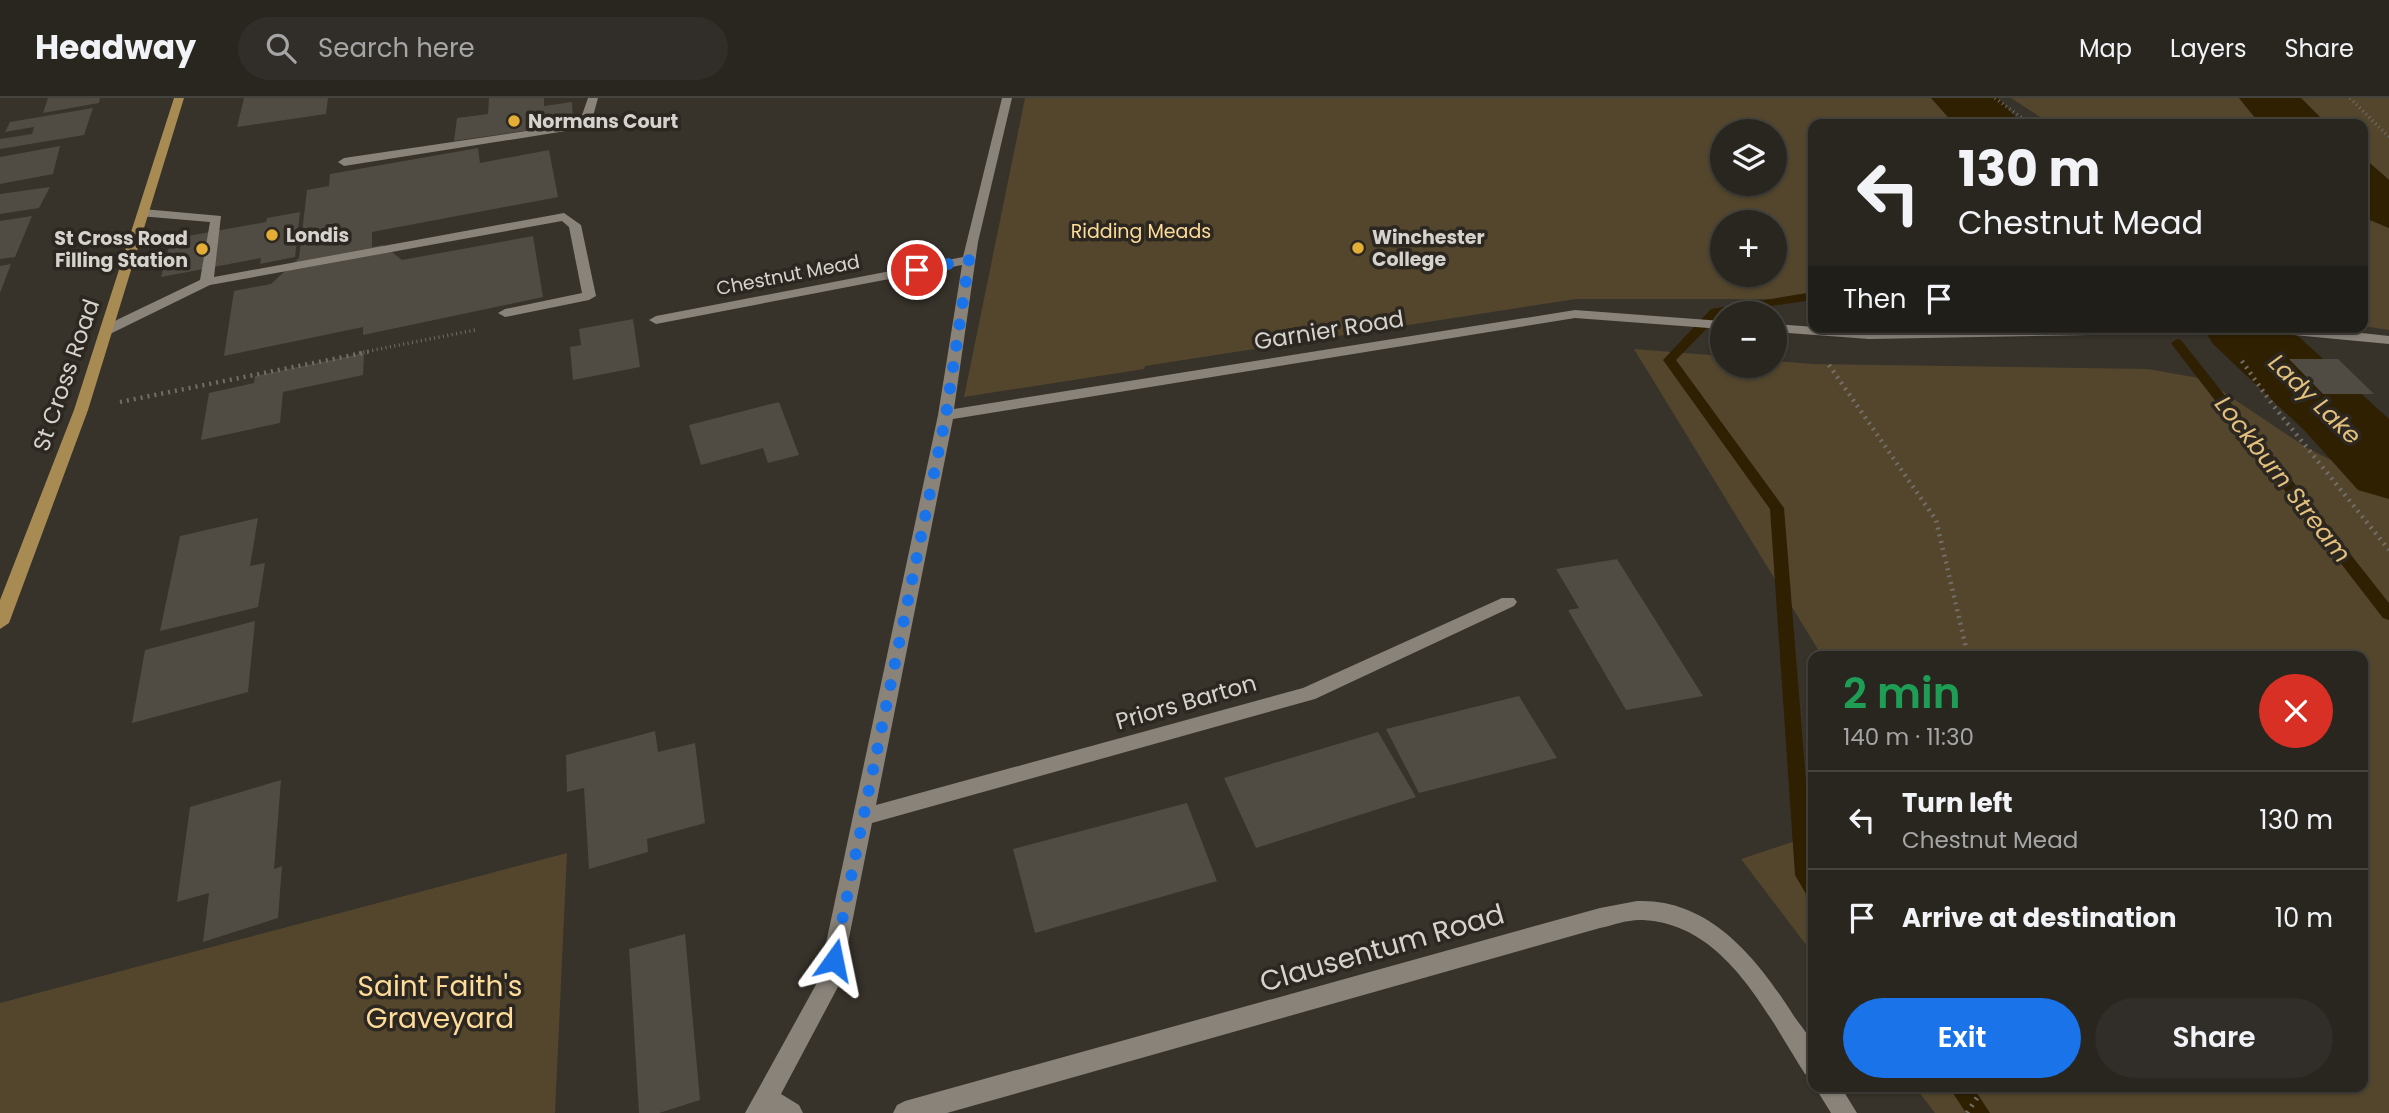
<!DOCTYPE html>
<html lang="en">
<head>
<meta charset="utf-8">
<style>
  :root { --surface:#292620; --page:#312e29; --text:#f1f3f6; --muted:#a5a5a5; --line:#45433e; --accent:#1a73e8 }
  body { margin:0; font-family:Poppins,sans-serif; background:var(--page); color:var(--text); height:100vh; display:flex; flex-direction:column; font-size:26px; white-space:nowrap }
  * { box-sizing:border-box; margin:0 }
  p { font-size:23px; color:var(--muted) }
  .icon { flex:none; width:38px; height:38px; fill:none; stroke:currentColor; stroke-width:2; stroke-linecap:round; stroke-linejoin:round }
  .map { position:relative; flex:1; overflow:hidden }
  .sheet { position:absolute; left:1808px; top:553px; width:560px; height:441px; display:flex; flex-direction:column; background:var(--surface); border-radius:14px; box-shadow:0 2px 5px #0004,0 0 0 2px var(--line) }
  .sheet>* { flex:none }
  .guide { position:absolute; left:1808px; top:21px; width:560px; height:214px; border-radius:14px; box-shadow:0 2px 5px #0004,0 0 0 2px var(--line); background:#292620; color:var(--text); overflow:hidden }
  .controls { position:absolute; left:1710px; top:21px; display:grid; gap:14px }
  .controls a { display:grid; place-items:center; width:77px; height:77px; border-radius:50%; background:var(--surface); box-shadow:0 2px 5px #0004,0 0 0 2px var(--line); font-size:35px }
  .pin { position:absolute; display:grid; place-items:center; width:60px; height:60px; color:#fff; margin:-30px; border:4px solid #fff; border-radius:50%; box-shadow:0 2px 7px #0007 }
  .me { position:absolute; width:77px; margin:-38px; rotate:12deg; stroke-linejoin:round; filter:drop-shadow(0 0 5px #0008) }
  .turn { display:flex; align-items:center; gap:24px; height:147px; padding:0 35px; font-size:32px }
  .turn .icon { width:91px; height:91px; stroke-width:2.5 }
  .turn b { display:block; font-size:49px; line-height:60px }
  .then { display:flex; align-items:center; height:66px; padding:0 35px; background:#0003; gap:14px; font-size:26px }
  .round { display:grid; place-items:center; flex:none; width:74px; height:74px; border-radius:37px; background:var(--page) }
  .summary { display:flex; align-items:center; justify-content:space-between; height:119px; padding:0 35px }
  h1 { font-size:42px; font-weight:600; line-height:52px; color:#1e9e55 }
  .button { display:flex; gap:14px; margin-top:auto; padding:14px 35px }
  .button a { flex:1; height:80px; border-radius:42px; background:var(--accent); color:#fff; font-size:28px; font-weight:600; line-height:80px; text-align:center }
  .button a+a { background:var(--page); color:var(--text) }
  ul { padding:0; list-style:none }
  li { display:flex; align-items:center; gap:21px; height:98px; padding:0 35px; border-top:2px solid var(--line) }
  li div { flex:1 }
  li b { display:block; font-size:26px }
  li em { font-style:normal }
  header { display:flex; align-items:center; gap:42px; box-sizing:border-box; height:98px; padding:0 35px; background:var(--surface); border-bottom:2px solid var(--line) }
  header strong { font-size:33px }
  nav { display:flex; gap:38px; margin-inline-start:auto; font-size:24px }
  .search { width:490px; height:63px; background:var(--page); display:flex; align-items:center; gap:18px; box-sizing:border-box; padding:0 24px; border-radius:38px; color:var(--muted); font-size:26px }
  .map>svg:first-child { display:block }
</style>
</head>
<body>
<header>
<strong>Headway</strong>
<div class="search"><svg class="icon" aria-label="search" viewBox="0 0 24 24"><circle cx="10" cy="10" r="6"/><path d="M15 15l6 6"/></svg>Search here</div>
<nav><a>Map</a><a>Layers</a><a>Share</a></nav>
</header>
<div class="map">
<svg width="2389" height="1015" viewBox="0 0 2389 1015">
  <rect width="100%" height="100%" fill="#37322a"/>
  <path fill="#53462d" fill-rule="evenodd" d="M1025,0h933l28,26h-173v175h-237l-431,67 -1,3 -180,28zM1722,33h52v53h-52zM1722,124h52v53h-52z
    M2011,0h228l21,26h-209z
    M2301,0h88v82l-26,-23 -1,-33h-35z
    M2362,119l27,11v102l-26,-4z
    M1634,251l88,7v10h52l1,-5 38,3 335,5 56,10 103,69 82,41v624h-454l-20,-26h447v-431h-540z
    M1813,737v119l-72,-95z
    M567,755l-12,260h-555v-110z"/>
  <path fill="#2f2002" d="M2239,0h62l26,26h-67z
    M2363,59l26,23v48l-26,-11z"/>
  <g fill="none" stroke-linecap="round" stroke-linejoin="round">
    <path fill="#2f2002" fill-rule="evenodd" d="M1813,194v8l-91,13 -46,47 108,148 29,361v27l-7,-2 -11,-19 -25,-366 -107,-149 48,-51z
      M2177,241l4,1 208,263v17l-6,-2 -210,-272 -2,-3z
      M1949,989h24l17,26h-24z"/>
    <path fill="#2f2002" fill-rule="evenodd" d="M1931,0h67l24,26h-68z
      M2202,229h86l101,92v80l-31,-9 -53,-59 -92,-87z"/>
  </g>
  <path fill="#504c43" d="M48,0h52l-1,5 -56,10z
    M244,0h84l-2,16 -89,13z
    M489,0h55v8l28,-4 1,22 -119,17 3,-23 31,-4z
    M93,10l-9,27 -84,14v-10l32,-5 2,-7 -29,5 5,-10z
    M60,48l-7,28 -53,10v-27z
    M478,50l2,15 69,-13 9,47 -186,35v15l11,-2 19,15 131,-24 10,61 -180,38v-8l-139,29 10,-65 37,-7 28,-26 8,-68 22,-4 1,-12z
    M50,89l-11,21 -39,6v-20z
    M300,114l-5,45 -35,7 1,-6 -100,19 10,-38 95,-17 1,-4z
    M32,118l-17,41 -15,2v-38z
    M11,166l-11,29v-27z
    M633,221l7,48 -67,13 -3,-33 11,-2 -2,-16z
    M364,255l-1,22 -80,17 -3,31 -79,17 8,-47 45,-10 1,-7z
    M2289,261h49l36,35h-51z
    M779,304l20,53 -31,8 -5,-15 -62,17 -12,-40z
    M258,420l-8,48 15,-3 -7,44 -98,24 20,-95z
    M1617,461l86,137 -77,14 -58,-100 11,-2 -23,-39z
    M255,523l-7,71 -116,31 13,-73z
    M1519,598l38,62 -138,35 -33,-64z
    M655,633l3,21 37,-9 10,80 -58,16 1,13 -59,17 -5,-81 -17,4 -1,-37z
    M1378,634l38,65 -160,51 -32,-70z
    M281,682l-7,89 8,-3 -4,52 -75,24 6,-49 -32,9 13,-95z
    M1187,705l30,78 -182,52 -22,-84z
    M685,836l15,166 -41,13h-20l-10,-164z"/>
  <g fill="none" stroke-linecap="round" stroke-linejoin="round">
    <path stroke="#726e67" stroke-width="3.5" stroke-dasharray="1 3.5" stroke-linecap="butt" d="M1995,0l35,26
      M2350,0l39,39
      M359,255l116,-23"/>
    <path stroke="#726e67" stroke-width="4.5" stroke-dasharray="2 5" stroke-linecap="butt" d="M2242,263l30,43 117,146
      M1829,267l107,155 32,136
      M120,304l248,-50"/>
    <path stroke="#726e67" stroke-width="5" stroke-dasharray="2 6" stroke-linecap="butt" d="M1967,1015l17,-26"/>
    <path fill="#89837a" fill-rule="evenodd" d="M588,0h10l-6,22 -26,11 -222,35 -6,-4 6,-4 216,-32 21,-8z
      M1002,0h10l-34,144 -24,167 621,-99 147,11v8l-147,-11 -622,101 -77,386 427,-117 199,-90h12l3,4 -3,4 -199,93 -443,124 -32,160 -59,111 18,11 4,8h-58l73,-132 120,-566 24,-150 -306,59 -7,-4 7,-4 307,-59z
      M143,111l78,7 -7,61 350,-64 17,12 15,71 -7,4 -84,17 -7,-4 7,-4 77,-16 -13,-66 -7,-6 -352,64 -100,49h-10v-6l100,-48 10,-58 -71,-6v-6z
      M1774,226l95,7 438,-4 82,9v8l-127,-12 -393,7 -95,-7z
      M1637,803c72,-3 120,57 155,112 6,10 17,21 21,32 3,9 0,23 0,32l-8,-3c-39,-61 -80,-150 -162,-154 -15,-1 -29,5 -43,8l-653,185h-54l4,-8 8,-4 695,-193z
      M1815,989h26l16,26h-26z"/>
    <path fill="#a78b52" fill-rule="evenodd" d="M174,0h10l-96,312 -79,213 -9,6v-29l74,-190z"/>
  </g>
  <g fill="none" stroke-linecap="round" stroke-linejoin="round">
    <path stroke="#1a73e8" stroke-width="12" stroke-dasharray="0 21.6" d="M834,862l112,-545 23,-155 -52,10"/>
  </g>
  <g fill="#e4ad35" stroke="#2c2821" stroke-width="2.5">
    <circle cx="514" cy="23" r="7"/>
    <circle cx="272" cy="137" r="7"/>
    <circle cx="1358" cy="150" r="7"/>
    <circle cx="202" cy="151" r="7"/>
  </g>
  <g text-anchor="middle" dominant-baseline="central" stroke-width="7" stroke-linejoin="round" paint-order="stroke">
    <g font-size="19" font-weight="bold" fill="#d6d3ce" stroke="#2c2821" text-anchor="start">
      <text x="528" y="23">Normans Court</text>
      <text x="286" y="137">Londis</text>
      <text x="1372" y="139">Winchester<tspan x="1372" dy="22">College</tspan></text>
      <text x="188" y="140" text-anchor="end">St Cross Road<tspan x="188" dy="22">Filling Station</tspan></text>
    </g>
    <g font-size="19" fill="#fedb98" stroke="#2c2821">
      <text x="1141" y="133">Ridding Meads</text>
    </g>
    <g font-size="19" fill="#d6d3ce" stroke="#2c2821">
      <text transform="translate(788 177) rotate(-11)">Chestnut Mead</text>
    </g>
    <g font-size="23" fill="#d6d3ce" stroke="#2c2821">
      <text transform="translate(1329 232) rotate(-9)">Garnier Road</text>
      <text transform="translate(66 277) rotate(-71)">St Cross Road</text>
      <text transform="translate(1186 604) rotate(-16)">Priors Barton</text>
    </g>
    <g font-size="24" font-style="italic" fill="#e3c07e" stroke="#2c2821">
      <text transform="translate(2315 301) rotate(44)">Lady Lake</text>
      <text transform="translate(2283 381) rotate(52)">Lockburn Stream</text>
    </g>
    <g font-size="28" fill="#d6d3ce" stroke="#2c2821">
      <text transform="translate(1382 850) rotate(-16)">Clausentum Road</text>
    </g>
    <g font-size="28" fill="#fedb98" stroke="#2c2821">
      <text x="440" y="888">Saint Faith's<tspan x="440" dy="32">Graveyard</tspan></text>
    </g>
  </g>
</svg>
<div class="controls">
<a><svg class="icon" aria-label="layers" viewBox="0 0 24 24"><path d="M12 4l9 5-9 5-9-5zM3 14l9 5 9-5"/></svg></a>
<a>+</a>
<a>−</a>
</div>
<div class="pin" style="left:917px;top:172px;background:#d93025"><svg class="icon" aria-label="arrive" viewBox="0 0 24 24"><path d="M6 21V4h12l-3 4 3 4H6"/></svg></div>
<svg class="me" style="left:834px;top:862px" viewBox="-20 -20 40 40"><path d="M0-17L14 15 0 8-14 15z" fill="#1a73e8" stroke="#fff" stroke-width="4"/></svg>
<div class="guide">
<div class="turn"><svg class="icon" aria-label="left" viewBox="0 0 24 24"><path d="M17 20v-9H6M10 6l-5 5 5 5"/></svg><div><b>130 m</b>Chestnut Mead</div></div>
<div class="then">Then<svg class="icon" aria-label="arrive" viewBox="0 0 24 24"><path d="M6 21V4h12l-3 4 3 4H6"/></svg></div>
</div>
<section class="sheet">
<div class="summary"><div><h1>2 min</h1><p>140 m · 11:30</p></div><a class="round" style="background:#d93025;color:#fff"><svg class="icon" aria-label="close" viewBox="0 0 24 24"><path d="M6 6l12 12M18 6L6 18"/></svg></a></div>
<ul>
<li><svg class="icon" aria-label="left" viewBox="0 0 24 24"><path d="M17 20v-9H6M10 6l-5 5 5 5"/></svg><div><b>Turn left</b><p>Chestnut Mead</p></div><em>130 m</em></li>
<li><svg class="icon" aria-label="arrive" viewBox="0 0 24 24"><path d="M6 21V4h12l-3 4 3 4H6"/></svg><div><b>Arrive at destination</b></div><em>10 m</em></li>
</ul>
<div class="button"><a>Exit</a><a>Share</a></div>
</section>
</div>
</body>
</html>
